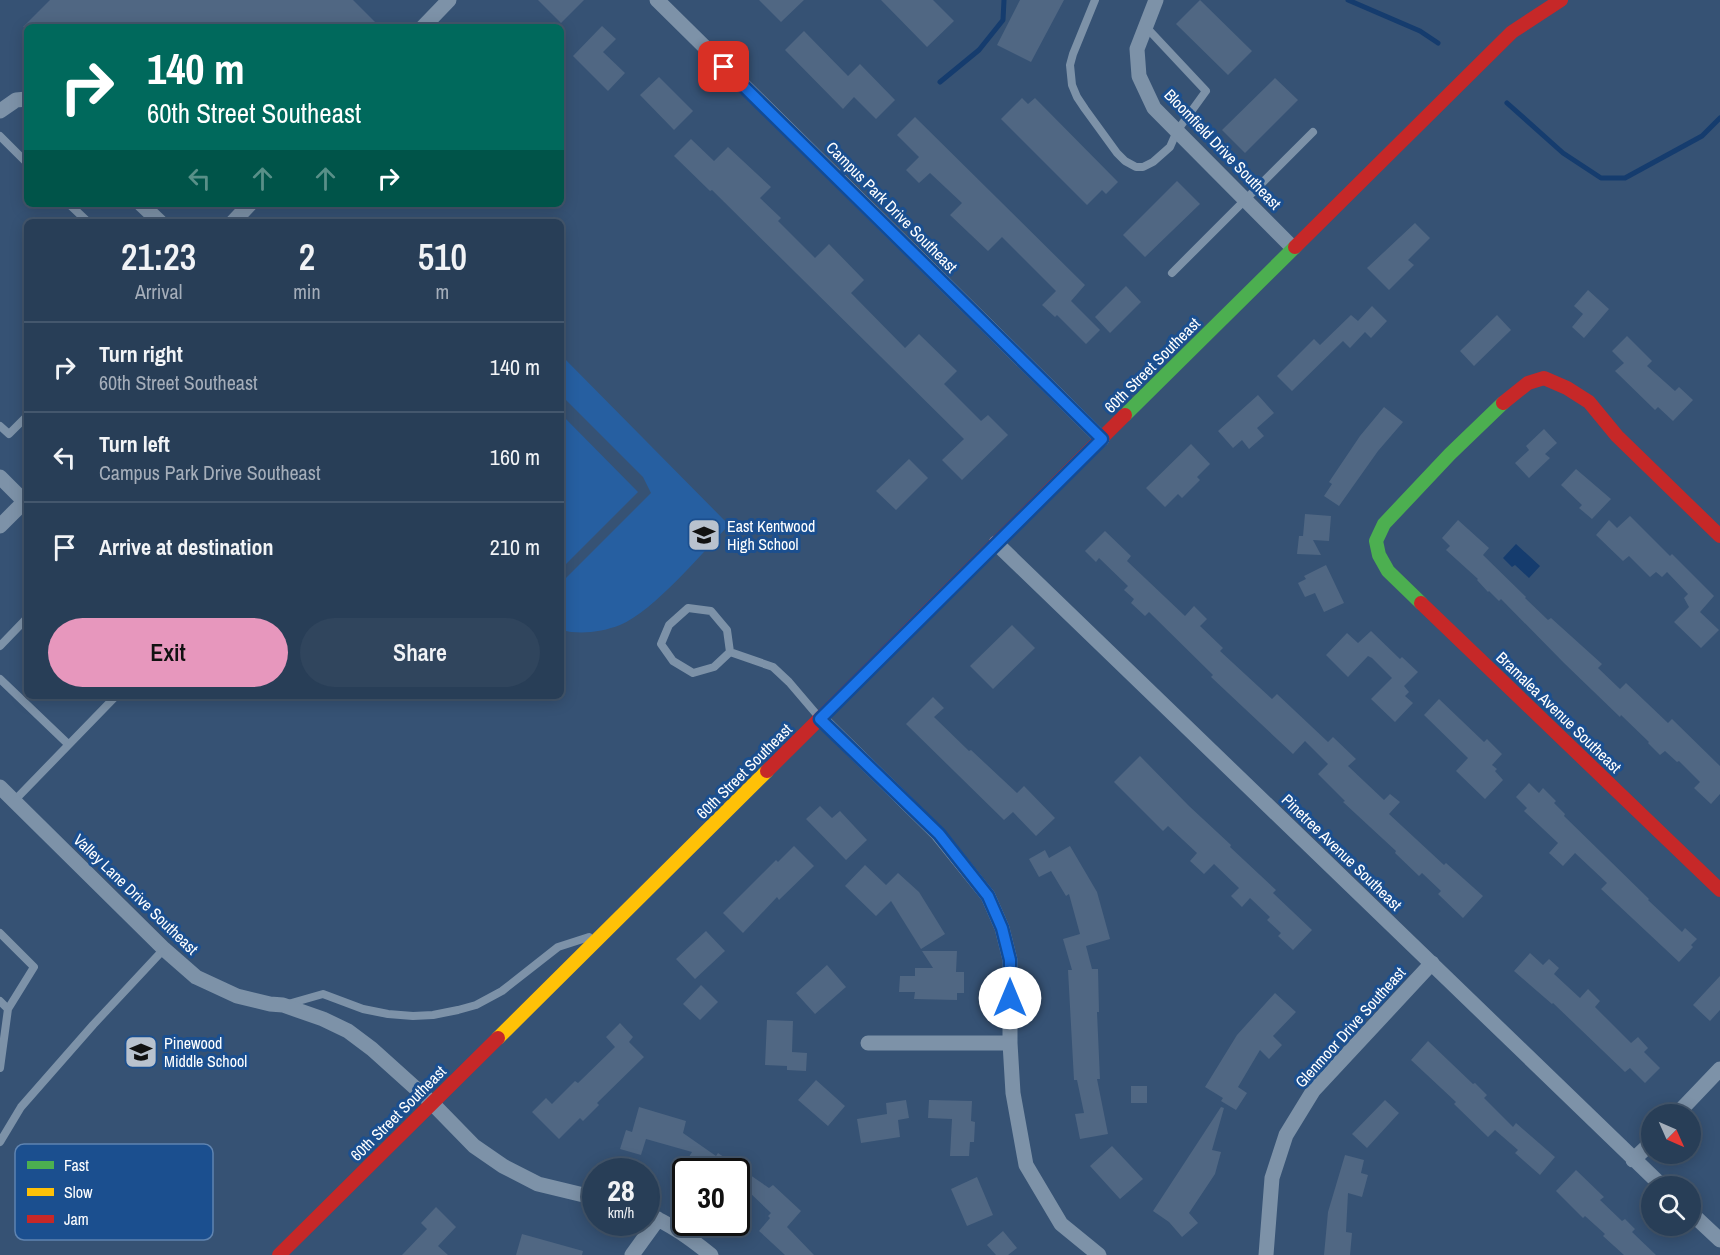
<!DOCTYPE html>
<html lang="en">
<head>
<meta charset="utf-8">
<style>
  :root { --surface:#283e57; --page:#30455d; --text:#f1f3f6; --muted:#a5aeba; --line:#44576d; --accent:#e797bd }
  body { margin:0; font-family:"Archivo Narrow",sans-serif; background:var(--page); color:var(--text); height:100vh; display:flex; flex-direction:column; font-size:22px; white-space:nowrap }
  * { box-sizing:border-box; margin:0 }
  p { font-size:20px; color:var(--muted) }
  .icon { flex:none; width:33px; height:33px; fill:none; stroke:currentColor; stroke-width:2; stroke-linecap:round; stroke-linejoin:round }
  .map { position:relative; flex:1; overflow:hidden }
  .side { position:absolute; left:24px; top:219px; width:540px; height:480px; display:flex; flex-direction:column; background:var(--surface); border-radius:9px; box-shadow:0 3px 15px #0003,0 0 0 2px var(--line) }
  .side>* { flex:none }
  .guide { position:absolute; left:24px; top:24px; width:540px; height:183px; border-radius:9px; box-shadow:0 3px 15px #0003,0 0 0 2px var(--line); background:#00695c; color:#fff; overflow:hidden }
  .needle { width:39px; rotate:135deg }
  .controls { position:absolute; left:1641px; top:1104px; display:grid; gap:12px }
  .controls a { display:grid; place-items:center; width:60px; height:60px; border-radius:50%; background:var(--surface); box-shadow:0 3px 15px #0003,0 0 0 2px var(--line); font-size:30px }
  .speed { position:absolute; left:582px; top:1158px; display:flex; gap:12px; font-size:30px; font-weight:700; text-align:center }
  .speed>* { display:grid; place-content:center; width:78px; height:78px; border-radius:50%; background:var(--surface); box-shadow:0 3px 15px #0003,0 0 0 2px var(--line); line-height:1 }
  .speed small { font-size:15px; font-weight:400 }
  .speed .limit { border:3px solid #111; border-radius:9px; background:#fff; color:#111 }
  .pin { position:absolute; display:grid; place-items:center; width:51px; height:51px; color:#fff; margin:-26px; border-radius:12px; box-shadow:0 3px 9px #0006 }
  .me { position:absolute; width:66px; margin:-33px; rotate:0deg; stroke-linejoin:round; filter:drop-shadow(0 0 4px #0008) }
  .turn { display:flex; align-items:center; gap:21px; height:126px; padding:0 24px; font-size:27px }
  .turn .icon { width:78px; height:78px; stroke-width:2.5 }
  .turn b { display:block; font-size:42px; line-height:51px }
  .lanes { display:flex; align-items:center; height:57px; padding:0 24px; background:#0003; justify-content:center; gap:30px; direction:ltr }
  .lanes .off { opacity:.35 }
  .eta { display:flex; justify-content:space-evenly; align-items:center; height:102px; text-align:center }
  .eta b { font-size:36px; font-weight:600; line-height:42px }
  .cta { display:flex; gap:12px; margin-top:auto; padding:12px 24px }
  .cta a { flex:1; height:69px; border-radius:36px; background:var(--accent); color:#111; font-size:24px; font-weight:600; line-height:69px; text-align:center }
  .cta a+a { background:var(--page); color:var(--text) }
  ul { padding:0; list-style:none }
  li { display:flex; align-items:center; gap:18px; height:90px; padding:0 24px; border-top:2px solid var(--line) }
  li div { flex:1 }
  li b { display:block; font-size:22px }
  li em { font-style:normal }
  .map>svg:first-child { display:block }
</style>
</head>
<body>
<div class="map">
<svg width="1720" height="1255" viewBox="0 0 1720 1255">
  <rect width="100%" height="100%" fill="#365274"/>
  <path fill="#265fa1" d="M561,355l168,170c-27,28 -75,86 -109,100 -18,7 -40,10 -59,5v-47l90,-90 -8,-16 -82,-82z
    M561,414l77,78 -77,77z"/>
  <path fill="#153c6e" d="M1516,544l24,22 -11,12 -14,-13 -3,2 -9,-9z"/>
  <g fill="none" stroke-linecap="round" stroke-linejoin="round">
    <path stroke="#153c6e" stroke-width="5" d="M1348,0l72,31 18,12
      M940,82l39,-32 24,-30 1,-20
      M1507,103l56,50 38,25h24l77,-42 18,-18"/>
  </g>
  <path fill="#506783" d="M50,0h303l27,27h-357z
    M538,0h46l-23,23z
    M759,0h45l-23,22z
    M881,0h52l21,21 -27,26z
    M1020,0h44l-33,62 -34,-17z
    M1200,0l52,51 -24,24 -52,-51z
    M602,26l14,13 -13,13 22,21 -17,18 -35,-35z
    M804,31l44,45 12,-12 35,36 -19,19 -22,-22 -11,12 -58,-59z
    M659,77l34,34 -19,19 -34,-35z
    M1275,78l23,22 -53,53 -23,-23z
    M1022,98l6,6 7,-6 83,84 -12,12 -4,-4 -15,15 -86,-86z
    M915,117l170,168 -14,16 29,29 -14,14 -29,-29 -2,2 -13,-12 14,-14 -54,-54 -14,14 -38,-36 12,-12 -32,-30 -11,10 -13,-13 13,-13 -22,-22z
    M691,139l23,22 14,-14 43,40 -11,11 21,20 -3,3 37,37 14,-14 35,36 -13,13 54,55 14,-14 38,37 -13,13 37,37 7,-6 20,20 -46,45 -20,-20 22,-21 -252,-249 -2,1 -36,-35z
    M1177,181l23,23 -55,53 -22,-22z
    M1415,223l15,15 -22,22 6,5 -25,25 -22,-22z
    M1126,286l15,16 -31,31 -15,-16z
    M1588,290l21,19 -25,29 -12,-11 11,-13 -9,-8z
    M1372,306l15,15 -16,17 -6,-6 -15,16 -7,-7 -51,50 -15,-15 37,-37 6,6 31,-30 7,6z
    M1497,315l14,15 -37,36 -14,-15z
    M1627,336l25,25 -5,5 28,25 4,-4 14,13 -20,21 -15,-14 -3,3 -40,-39 9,-8 -12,-12z
    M1258,395l16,18 -17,15 7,8 -15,13 -7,-9 -9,8 -15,-17z
    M1384,407l19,15 -25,29 -39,55 -15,-10 8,-12 -3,-2 31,-46z
    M1544,429l13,14 -12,11 5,4 -21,20 -14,-15 14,-13 -3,-4z
    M1191,444l19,20 -13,13 3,3 -18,18 -4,-4 -13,13 -19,-19z
    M909,459l19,19 -32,32 -20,-19z
    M1576,469l35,30 -19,20 -13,-11 3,-3 -21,-20z
    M1305,514l26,2 -2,25 -16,-1 8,15 -24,-1 2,-18h4z
    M1630,516l40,40 2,-2 42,42 -14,16 19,18 -18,18 -27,-26 15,-15 -5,-9 4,-4 -21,-22 -5,5 -6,-5 -6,5 -21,-21 -6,5 -27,-26 13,-15 8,8z
    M1458,520l31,28 -6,7 43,42 -1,1 23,22 3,-2 51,46 -4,4 22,21 6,-6 42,40 4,-4 48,47v28l-9,10 -17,-16 6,-6 -21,-21 -2,1 -12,-11 -5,4 -12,-12 1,-1 -28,-27 -1,2 -56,-54 -63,-64 -2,2 -10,-10 -1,1 -11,-12 1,-1 -32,-29 4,-4 -8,-8z
    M1105,531l26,25 -4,5 58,55 9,-10 13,13 -7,7 23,22 -3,3 52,48 5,-5 51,48 5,-5 23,22 -8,7 36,34 6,-6 10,8 -11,12 55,51 2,-2 37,33 -20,22 -25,-24 3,-3 -19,-18 -3,3 -24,-23 1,-2 -53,-49 2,-1 -27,-27 10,-10 -23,-23 -12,13 -82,-77 2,-2 -64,-63 -4,4 -14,-13 3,-4 -10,-9 4,-4 -29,-28 -3,4 -11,-11z
    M1326,565l18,38 -20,9 -9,-19 -10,4 -7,-14 8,-4 -2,-3z
    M1012,625l23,23 -42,41 -23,-23z
    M1371,631l29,28 2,-2 16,15 -14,14 5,6 -4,4 8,7 -18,19 -24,-23 21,-21 -20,-20 -4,-2 -20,21 -22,-22 21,-22 11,10z
    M933,697l11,11 -10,9 35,34 2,-1 46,43 7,-7 31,32 -19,18 -23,-24 -9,8 -98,-96z
    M1439,699l45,43 3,-3 15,15 -10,11 5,4 -2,2 8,9 -18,19 -29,-28 12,-13 -44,-43z
    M1140,756l49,50 42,39 -1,2 46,43 -3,3 39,37 -19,20 -15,-14 3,-3 -14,-13 3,-3 -20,-19 -8,9 -11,-11 8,-8 -25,-24 -10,10 -14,-13 7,-8 -29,-27 -5,5 -49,-49z
    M1529,783l10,10 4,-5 13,13 -2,2 11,11 -1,2 85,83 -1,1 34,32 3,-4 12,11 -6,6 2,2 -14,15 -78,-73 6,-6 -32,-30 -12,13 -14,-13 9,-10 -34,-32 3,-3 -11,-11z
    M820,806l12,12 8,-7 27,29 -21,20 -40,-41z
    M794,846l20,20 -35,34 -2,-3 -34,36 -20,-20 53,-53 2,2z
    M1070,846l27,46 13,47 -24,7 6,23h6l1,43h-2l3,67h-3l11,55 -28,5 -5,-25 9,-1 -7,-33h-3l-6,-110h4l-9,-31 17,-5 -11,-40 -3,2 -15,-25 -12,6 -10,-18 16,-9 4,8z
    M865,865l21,20 12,-12 21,19 26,42 -24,15 -30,-48 -15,15 -31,-30z
    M706,931l19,20 -30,28 -19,-20z
    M922,951h35l-1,21h8v21h-7v7l-43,-1 1,-7h-16l1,-16h15v-8h18z
    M1530,953l13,12 6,-6 10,9 -5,6 26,24 8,-9 12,12 -5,6 36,36 7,-6 10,11 -4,4 16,16 -15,15 -15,-15 -5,4 -72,-69 -1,1 -38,-33z
    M827,965l19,22 -31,27 -19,-21z
    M1720,976v34l-10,11 -17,-16z
    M701,985l17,17 -18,18 -17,-16z
    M1275,993l21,19 -23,24 9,9 -13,14 -9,-9 -22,37 9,6 -11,17 -15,-9 2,-3 -18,-11 32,-52z
    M767,1020l26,1 -1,31 15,1 -1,18 -19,-1v-4l-22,-1z
    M620,1023l13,14 -4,5 15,15 -47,46 2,2 -16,16 -3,-3 -21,21 -27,-27 14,-14 6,6 23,-23 3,2 37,-36 -9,-10z
    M1428,1041l45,43 2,-1 12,12 -3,3 29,29 3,-4 39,34 -15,18 -25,-22 3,-3 -23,-20 -7,7 -34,-33 2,-2 -45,-42z
    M816,1080l29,26 -17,20 -30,-26z
    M1131,1086h16v17h-16z
    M906,1100l3,18 -11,2 2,17 -39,6 -4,-24 30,-5 -1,-11z
    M929,1100l43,1 -1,20 4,1 -1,20h-4l-1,14h-19l2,-37 -24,-1z
    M1385,1100l14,13 -32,35 -15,-14z
    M639,1107l47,14 -3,12 33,23 2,-3 51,35 4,-3 28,26 -14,16 27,28h-29l-26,-24 11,-13 -2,-2 3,-3 -23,-22 -12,17v-36h-43l-9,-7 8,-13 -46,-13 -5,16 -21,-6 6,-19 6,2z
    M1221,1107l3,1 -12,42 9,2 -6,22 -26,39 9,10 -16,14 -13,-15 -16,-11z
    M1112,1146l31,33 -23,20 -30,-33z
    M1345,1155l19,5 -3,13 7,2 -6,22 -14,-4 -2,39 6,1 -2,22h-26l4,-43z
    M1576,1170l28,27 -4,3 22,21 3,-2 10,10 -3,3 24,23h-32l-21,-19 2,-2 -20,-18 -2,2 -27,-27z
    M977,1177l16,38 -26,11 -16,-37z
    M436,1207l20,20 -18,19 10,9h-46l25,-26 -6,-6z
    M1003,1231l14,17 -9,7h-12l-9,-10z
    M522,1234l61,17 -1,4h-66z"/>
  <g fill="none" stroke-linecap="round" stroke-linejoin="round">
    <path stroke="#7d92a8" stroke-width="8" d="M1095,0l-22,54 -3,11 2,20 5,12 8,12 32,44 8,8 11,6h7l10,-5 17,-15 7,-16 29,-40 -60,-64
      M0,136l27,27
      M69,204l19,18
      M1172,273l141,-141
      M0,426l9,8 18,-18
      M0,646l27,-28
      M730,652l-3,-22 -16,-19 -23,-3 -19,17 -8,19 12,17 20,12 21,-6 16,-15 43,15 16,15 29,34
      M0,679l68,65
      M14,801l102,-105
      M0,933l34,34 -26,42 -8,-8
      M288,1004l35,-10 40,15 25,5 25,2 20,-1 25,-5 18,-5 26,-14 56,-44 31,-10
      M0,1068l8,-59
      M0,1142l21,-35 72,-82 71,-76"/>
    <path stroke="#7d92a8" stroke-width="15" d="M657,0l445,439
      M1156,0l-19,49 2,27 15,32 139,140
      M423,27l26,-27
      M0,111l16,-11 11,-1
      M141,204l19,18
      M233,222l17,-18
      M0,477l24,24
      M0,526l27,-27
      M996,543l666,643
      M821,719l117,115 50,62 14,32 8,32v83l3,50 13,72 35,59 38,31
      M0,787l164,162 32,28 41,19 33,8 13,1 40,14 25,12 24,18 60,54 42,43 29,20 35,18 58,14
      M868,1043h142
      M1677,1114l43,-45
      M1633,1160l19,-18
      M1690,1212l30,28
      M646,1214c25,10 45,25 65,41
      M632,1255l26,-36
      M1266,1255l6,-77 14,-43 27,-44 119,-128"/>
    <path stroke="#4caf50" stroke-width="14" d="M1125,415l170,-168
      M1421,603l-33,-32 -9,-16 -3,-14 8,-17 66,-70 53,-51"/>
    <path stroke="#ffc107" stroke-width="14" d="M498,1038l269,-267"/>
    <path stroke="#c62828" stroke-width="14" d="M1295,247l217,-215 49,-32
      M1503,403l25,-20 16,-5 23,10 22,14 28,34 103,100
      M1421,603l299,287
      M767,771l358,-356
      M279,1255l219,-217"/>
  </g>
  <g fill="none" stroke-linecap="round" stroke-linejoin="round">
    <g stroke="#114b97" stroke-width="15">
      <path id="route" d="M724,67l378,372 -282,280 119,115 49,62 14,32 8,32v38"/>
    </g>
    <use href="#route" stroke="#1a73e8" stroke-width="10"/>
  </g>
  <defs>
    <g id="school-square" transform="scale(1.725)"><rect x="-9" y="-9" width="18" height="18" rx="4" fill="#b9c2ce" stroke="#1b4f8f"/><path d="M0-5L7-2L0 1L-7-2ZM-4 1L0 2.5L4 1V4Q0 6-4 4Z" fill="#111"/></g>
  </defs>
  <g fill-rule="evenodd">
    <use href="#school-square" x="704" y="535"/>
    <use href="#school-square" x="141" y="1052"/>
  </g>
  <g text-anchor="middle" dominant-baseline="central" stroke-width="6" stroke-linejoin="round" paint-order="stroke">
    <g font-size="16" fill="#fff" stroke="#1b4f8f">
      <text transform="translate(1223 149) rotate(46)">Bloomfield Drive Southeast</text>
      <text transform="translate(892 207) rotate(45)">Campus Park Drive Southeast</text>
      <text transform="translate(1152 365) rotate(-45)">60th Street Southeast</text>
      <text transform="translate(1559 712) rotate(44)">Bramalea Avenue Southeast</text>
      <text transform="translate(744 771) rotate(-45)">60th Street Southeast</text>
      <text transform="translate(1342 852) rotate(44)">Pinetree Avenue Southeast</text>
      <text transform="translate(136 894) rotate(44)">Valley Lane Drive Southeast</text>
      <text transform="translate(1350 1027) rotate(-48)">Glenmoor Drive Southeast</text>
      <text transform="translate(398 1113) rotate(-45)">60th Street Southeast</text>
    </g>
    <g font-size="16" fill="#fff" stroke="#1b4f8f" text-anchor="start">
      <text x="727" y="526">East Kentwood<tspan x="727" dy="18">High School</tspan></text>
      <text x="164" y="1043">Pinewood<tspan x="164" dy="18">Middle School</tspan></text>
    </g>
  </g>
  <rect x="15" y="1144" width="198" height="96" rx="9" fill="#1b4f8f" stroke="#5f84b1" stroke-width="1.5"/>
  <rect x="27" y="1161" width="27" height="8" fill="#4caf50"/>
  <rect x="27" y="1188" width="27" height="8" fill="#ffc107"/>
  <rect x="27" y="1215" width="27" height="8" fill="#c62828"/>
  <g font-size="16" fill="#fff">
    <text x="64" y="1171">Fast</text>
    <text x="64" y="1198">Slow</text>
    <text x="64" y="1225">Jam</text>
  </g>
</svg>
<div class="controls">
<a><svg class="needle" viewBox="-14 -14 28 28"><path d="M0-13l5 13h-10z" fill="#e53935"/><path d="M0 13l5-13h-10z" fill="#a5aeba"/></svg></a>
<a><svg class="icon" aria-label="search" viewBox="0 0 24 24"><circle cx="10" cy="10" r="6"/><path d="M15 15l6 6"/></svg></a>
</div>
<div class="speed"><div>28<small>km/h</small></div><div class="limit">30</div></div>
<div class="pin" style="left:724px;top:67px;background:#d93025"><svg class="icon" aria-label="arrive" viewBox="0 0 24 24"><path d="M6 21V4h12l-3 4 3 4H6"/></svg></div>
<svg class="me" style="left:1010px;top:998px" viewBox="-20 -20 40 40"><circle r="19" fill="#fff"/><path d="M0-13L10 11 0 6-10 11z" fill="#1a73e8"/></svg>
<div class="guide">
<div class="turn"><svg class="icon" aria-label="right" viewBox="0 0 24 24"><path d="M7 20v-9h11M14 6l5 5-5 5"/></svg><div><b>140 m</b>60th Street Southeast</div></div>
<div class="lanes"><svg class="icon off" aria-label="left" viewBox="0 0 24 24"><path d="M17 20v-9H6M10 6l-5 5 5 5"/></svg><svg class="icon off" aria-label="ahead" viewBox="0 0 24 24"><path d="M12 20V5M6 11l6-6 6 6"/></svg><svg class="icon off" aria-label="ahead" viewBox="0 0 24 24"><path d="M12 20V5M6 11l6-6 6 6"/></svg><svg class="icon" aria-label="right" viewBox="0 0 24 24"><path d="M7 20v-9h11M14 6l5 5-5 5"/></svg></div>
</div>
<section class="side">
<div class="eta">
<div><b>21:23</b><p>Arrival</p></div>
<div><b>2</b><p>min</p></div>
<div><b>510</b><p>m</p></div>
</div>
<ul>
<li><svg class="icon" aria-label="right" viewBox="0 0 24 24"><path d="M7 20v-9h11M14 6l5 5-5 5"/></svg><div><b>Turn right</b><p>60th Street Southeast</p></div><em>140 m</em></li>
<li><svg class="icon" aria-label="left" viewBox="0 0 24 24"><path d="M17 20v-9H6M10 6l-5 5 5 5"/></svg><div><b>Turn left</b><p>Campus Park Drive Southeast</p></div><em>160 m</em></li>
<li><svg class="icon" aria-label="arrive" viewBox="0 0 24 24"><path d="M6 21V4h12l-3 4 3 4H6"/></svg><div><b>Arrive at destination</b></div><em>210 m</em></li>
</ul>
<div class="cta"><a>Exit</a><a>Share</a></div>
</section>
</div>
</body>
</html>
